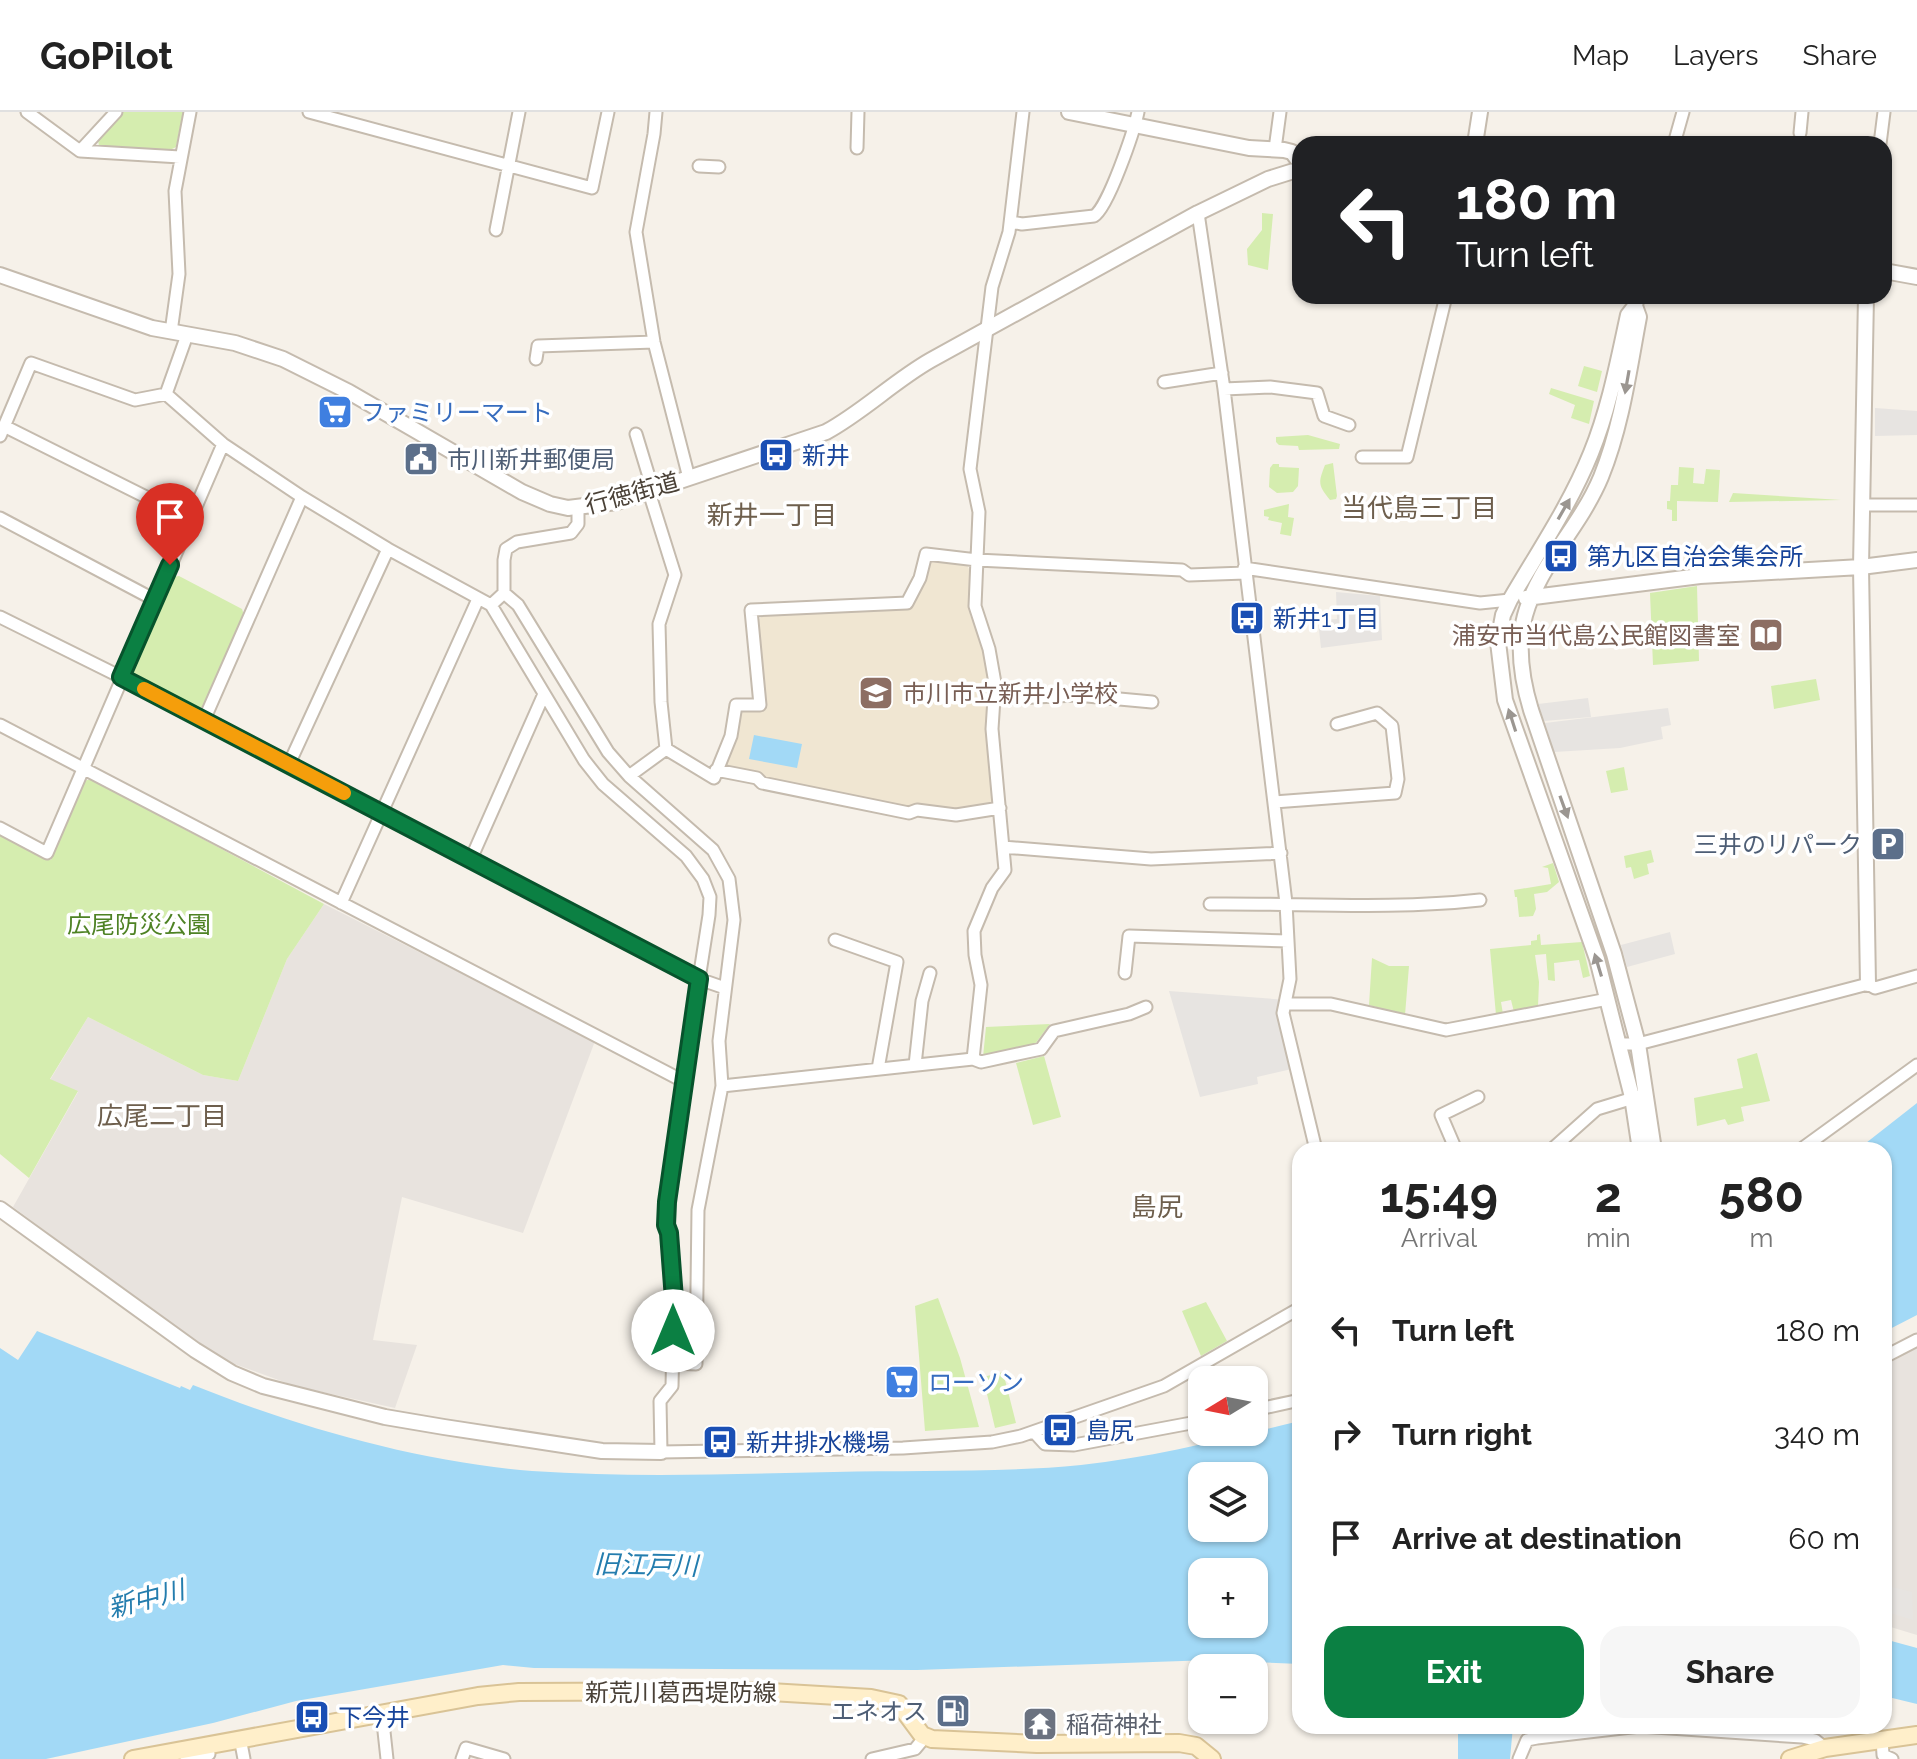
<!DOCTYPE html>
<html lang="en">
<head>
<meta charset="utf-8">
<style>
  :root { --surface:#fff; --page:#f6f6f6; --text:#222; --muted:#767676; --line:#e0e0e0; --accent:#0b8043 }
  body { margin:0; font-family:Raleway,"Noto Sans JP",sans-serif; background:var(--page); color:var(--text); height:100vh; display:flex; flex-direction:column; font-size:30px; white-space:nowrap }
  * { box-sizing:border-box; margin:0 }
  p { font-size:26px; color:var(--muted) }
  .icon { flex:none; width:44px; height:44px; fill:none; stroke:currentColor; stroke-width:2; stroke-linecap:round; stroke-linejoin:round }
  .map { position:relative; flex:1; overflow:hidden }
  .panel { position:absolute; left:1292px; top:1030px; width:600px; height:592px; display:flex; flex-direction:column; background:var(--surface); border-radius:24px; box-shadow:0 2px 6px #0004 }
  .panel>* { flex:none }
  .hud { position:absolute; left:1292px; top:24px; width:600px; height:168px; border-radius:24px; box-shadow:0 2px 6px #0004; background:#202124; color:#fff; overflow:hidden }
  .needle { width:52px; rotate:260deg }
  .controls { position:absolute; left:1188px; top:1254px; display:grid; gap:16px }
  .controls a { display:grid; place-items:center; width:80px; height:80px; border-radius:16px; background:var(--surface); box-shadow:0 2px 6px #0004; font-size:40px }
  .pin { position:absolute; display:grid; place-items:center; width:68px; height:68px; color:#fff; margin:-82px -34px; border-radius:50% 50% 50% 0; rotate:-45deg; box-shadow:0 0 8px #0007 }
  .pin .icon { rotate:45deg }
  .me { position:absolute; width:88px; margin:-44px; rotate:0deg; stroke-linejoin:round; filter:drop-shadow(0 0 6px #0008) }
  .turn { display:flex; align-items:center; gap:28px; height:168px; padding:0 32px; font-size:36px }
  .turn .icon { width:104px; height:104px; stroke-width:2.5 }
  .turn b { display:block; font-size:56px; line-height:68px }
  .eta { display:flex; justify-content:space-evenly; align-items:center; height:136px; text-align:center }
  .eta b { font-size:48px; font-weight:700; line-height:56px }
  .cta { display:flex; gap:16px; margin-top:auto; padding:16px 32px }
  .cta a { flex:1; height:92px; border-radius:24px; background:var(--accent); color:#fff; font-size:32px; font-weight:700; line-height:92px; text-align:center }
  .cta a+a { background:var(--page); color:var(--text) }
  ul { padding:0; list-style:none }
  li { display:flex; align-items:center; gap:24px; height:104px; padding:0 32px }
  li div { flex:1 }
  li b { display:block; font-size:30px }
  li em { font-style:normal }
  header { display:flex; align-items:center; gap:48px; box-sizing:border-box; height:112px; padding:0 40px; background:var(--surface); border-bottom:2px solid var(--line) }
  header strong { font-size:38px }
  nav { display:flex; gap:44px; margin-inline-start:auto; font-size:28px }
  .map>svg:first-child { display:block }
</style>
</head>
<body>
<header>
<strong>GoPilot</strong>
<nav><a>Map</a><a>Layers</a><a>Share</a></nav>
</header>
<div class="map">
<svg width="1917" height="1647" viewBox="0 0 1917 1647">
  <rect width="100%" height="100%" fill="#f6f1e9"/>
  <path fill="#e8e3de" d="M324,792l271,137 -72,192 -121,-36 -29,143 44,5 -22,63 -100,-22 -63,-23 -51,-32 -168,-124 65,-115 -28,-12 38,-63 115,58 35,6 49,-122z
    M1917,1236v287l-33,-10v-260z"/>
  <path fill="#f0e6d2" d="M936,447l31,6 3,6v44l11,27 8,41 -2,48 7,70 -4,5 -34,5 -48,-3 -144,-29 -4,-7 -33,-5 -2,-5 18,-52 22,-1 -6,-45v-45l4,-4 150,-8 18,-46z"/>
  <path fill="#d5edaf" d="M123,0h60l-7,35 -6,3 -71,-4 -1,-6z
    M1262,101l11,1 -5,56 -20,-5 -1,-16 15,-19z
    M1584,254l18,5 -5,21 -19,-6z
    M1551,276l43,13 -5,23 -18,-6 4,-13 -26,-11z
    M1308,323l32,9 -1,5 -40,1 -1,-4 -19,-1 -3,-3v-5z
    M1333,351l4,33 -1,3 -6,1c-12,-15 -12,-17 -5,-35z
    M1273,352h6v3l20,1 -1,18 -5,6 -16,1 -8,-6 1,-19z
    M1679,355l15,1 -1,15 11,1 2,-15 14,1 -2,32 -41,-1v20h-5v-11l-5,-1v-8h3l1,-16h7z
    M1733,381l108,7 -112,2z
    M1289,392l-1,13 6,1 -3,18 -11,-2 2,-11 -14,-3 1,-3 -5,-1v-6z
    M179,464l63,33 2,6 -41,92 -5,1 -64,-34 -1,-5 40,-92z
    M1697,474l2,75 -46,4 -3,-72z
    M1816,567l4,21 -46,9 -3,-23z
    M1624,655l4,23 -17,3 -5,-22z
    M91,667l233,125 -37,55 -49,122 -35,-6 -115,-58 -38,62 28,12 -49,87 -29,-24v-320l51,26 33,-79z
    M1651,738l3,12 -7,2 2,10 -15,5 -3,-12 -5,1 -2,-12z
    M1553,751l6,19 -12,10 -13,2 2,15 -3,7 -14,1 -2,-20h-2l-1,-7 37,-6 -3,-16 -6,-1z
    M1540,822l1,11 41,-3 8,34 -7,2 -4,-18 -25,3 1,18 -7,-1 -2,-26 -11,1 4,27 -1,24 -24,6 -3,-12 -10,2 2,12 -7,1 -6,-66 41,-4v-4l6,-1v-5z
    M1372,846l17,8h20l-4,49 -36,-10z
    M1050,912l-15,20 -52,13 3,-30z
    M1757,941l13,48 -29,6 3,14 -16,4 -3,-6 -28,7 -3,-28 49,-10 -6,-29z
    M1044,944l17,61 -28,8 -17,-62z
    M938,1186l22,60 19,69 -54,4 -10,-125z
    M1206,1190l21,39 -26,15 -19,-45z
    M1003,1260l13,51 -21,5 -12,-51z"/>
  <path fill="#e7e4e1" d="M1875,296l42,3v24l-42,1z
    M1336,480l44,4 2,44 -61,8 -3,-28 19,-1z
    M1588,586l3,19 -47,4 -6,-17z
    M1668,596l3,17 -10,2 2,12 -43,9 -66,4 -9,-29z
    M1906,721v20l-36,1v-20z
    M1670,820l5,22 -48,13 -6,-22z
    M1169,879l118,9 9,68 -39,9 1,7 -58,13z
    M1884,1473l28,7 1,28 -29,-9z"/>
  <path fill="#a2d9f6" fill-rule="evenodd" d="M754,623l48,9 -5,24 -48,-9z
    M1917,991v212l-33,17v-182h-27z
    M37,1219l143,57 1,-2 9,4 3,-5c104,42 226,77 339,86 100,7 201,3 302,1 81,-2 167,1 247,-7 74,-8 148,-27 219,-44v243l-89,-4 -294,10 -383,-2 -31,-3 -207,36 -83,22 -167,36h-46v-411l18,12zM1202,1364h52v52h-52zM1202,1460h52v52h-52z
    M1884,1527l33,9v56l-33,-8z
    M1458,1614h55l-3,33h-52z"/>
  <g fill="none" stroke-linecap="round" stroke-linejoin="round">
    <g stroke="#c5bbae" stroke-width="15">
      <path id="minor" d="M27,0l53,39 100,6
        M309,0l283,76 16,-76
        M656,0l-2,22 -18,98 18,110 35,136
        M1800,21l2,-21
        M1674,32l9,-32
        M1880,32l4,-32
        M857,36l1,-36
        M1275,37l5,-37
        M80,39l36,-39
        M699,54l20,1
        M1198,101l26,176 62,514 4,76 -7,34 33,137
        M1011,110l11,2 72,-8c14,-8 40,-85 44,-104
        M496,118l23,-118
        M171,220l8,-58 -4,-83 15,-79
        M187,223l-21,59 57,50 79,53 86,52 103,56 13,-12v-33l2,-11 11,-7 54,-9 7,-9v-16
        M536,247l2,-13 116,-4
        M1164,270l58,-9
        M1224,277l46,-2 47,6 7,23 25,9
        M4,314l186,93
        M636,322l17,56
        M0,324l31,-73 104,37 31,-6
        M1362,345h45l39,-161
        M1862,393h55
        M0,406l155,82
        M1244,456l236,35 30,-3
        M504,481l14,12 90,147 21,24 84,74 16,29 5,41 -15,121 3,45
        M491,493l93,155 19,24 83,72 17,23 7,18 -1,18 -10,64 26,9
        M0,505l121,60 578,302 -32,223 -1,23 3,8 5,66 -2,87 -12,15 1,51 242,-4 89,-6 29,-6 143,-50 136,-78
        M995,587l81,-4 76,7
        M204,608l98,-223
        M0,613l683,356
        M666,637l48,29 17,-42 5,-31h24l-9,-95 156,-7 13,-25 6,-24 51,6 205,10 7,5 56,-2
        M289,652l99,-215
        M716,658l41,8 5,5 147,30 8,-3 39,5 44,-7
        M629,664l37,-27 -5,-47 -2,-78 16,-49 -26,-83
        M1274,690l121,-9 3,-14 -6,-53 -15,-13 -40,11
        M0,716l47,25 176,-409
        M1003,735l148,12 130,-6
        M471,747l73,-165
        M341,791l137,-304
        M1210,792c90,-1 180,6 270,-4
        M835,828l62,22 -19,107
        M1125,861l4,-37 159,5
        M1287,892h44l115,26 162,-31
        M1618,932h20l230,-60 7,4 42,-12
        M973,947l8,3 60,-13 13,-18 75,-17 17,-7
        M915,953l7,-64 8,-28
        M1456,1038l-15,-35 37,-18
        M1551,1038l46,-41 43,-13
        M1800,1038l117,-85
        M1886,1244l31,-16
        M672,1251l24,1 2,-154 24,-124 251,-27 8,-74 -6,-30 -1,-24 18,-43 13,-18 -13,-141 3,-46 -6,-34 -14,-43 4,-94 -9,-43 22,-182 17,-55 14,-120
        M1254,1298l46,-10
        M1034,1320l11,12 29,1 128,-24
        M382,1601l5,46
        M240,1626l4,21
        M1882,1627l1,16 9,4
        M186,1647l23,-5
        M462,1647l4,-11 38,11
        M872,1647l43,-10 10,-12
        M1519,1647l8,-19 10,-2 103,-12 162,11 13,3 10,8"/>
    </g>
    <g stroke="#c5bbae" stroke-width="18">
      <path id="tertiary" d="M1069,0l180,36 35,2 8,2 8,11
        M1475,32l5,-32
        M1884,159l33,6
        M0,163l152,53 83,15 48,16 66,33 173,100 28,12 18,4 49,-6 209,-70c37,-20 68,-51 105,-72l267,-147 70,-34 32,-10
        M1637,184l-2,10 -7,9c-10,46 -19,94 -37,138 -21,52 -53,99 -81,147l-7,15 -5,27 7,58 92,259 35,138 8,53
        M1866,184l-5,271 7,417
        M1635,194l4,11c-10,53 -17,108 -38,160 -10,24 -25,46 -40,68 -40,58 -51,96 -30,165l83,244 24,90 16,106
        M1526,486l174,-22 161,-9 56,-7
        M0,1097l195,141 37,23 31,13 122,31 59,10 158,24 59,1"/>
    </g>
    <g stroke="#d9c396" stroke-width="20">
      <path id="secondary" d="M133,1647l345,-63 41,-4 235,-1 117,7 28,6 23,31 10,4 105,5 142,-1 17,3 16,13
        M1790,1647l35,-11 92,-13"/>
    </g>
    <use href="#minor" stroke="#fff" stroke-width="11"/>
    <use href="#tertiary" stroke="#fff" stroke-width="14"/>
    <use href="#secondary" stroke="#ffefca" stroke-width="16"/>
  </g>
  <defs><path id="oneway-solid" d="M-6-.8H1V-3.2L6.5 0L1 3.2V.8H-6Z" transform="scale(2)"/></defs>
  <g fill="#9b9691">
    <use href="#oneway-solid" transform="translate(1627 270) rotate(100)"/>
    <use href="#oneway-solid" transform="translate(1564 397) rotate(-60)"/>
    <use href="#oneway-solid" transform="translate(1512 608) rotate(-108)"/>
    <use href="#oneway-solid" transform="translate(1564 695) rotate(70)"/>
    <use href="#oneway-solid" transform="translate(1598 853) rotate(-107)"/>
  </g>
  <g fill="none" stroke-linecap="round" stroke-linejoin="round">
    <g stroke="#07532c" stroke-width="20">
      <path id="route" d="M170,453l-49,112 578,302 -32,223 -1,23 3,8 5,66 -1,32"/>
    </g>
    <use href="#route" stroke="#0b8043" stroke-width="14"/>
    <path stroke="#f59e0b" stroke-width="14" d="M144,577l200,104"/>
  </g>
  <defs>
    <g id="supermarket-square" transform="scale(1.8)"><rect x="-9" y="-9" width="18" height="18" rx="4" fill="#3f7fe0" stroke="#fff"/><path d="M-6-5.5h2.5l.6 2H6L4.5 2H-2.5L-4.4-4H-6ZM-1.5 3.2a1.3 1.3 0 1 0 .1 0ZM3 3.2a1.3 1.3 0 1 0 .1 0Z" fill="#fff"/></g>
    <g id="bus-square" transform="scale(1.8)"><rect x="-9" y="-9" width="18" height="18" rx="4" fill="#1a4fb4" stroke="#fff"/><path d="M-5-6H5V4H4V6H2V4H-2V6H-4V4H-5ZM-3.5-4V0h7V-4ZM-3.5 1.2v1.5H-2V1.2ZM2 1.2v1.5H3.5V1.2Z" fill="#fff"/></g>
    <g id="civic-square" transform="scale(1.8)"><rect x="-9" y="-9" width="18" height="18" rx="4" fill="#5c6f8a" stroke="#fff"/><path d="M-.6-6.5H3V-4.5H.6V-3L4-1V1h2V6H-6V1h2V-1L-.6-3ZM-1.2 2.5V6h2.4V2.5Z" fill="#fff"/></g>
    <g id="library-square" transform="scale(1.8)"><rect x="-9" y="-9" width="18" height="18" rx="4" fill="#8d6e63" stroke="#fff"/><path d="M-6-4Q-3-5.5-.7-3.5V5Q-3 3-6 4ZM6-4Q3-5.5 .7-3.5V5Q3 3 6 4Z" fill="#fff"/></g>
    <g id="school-square" transform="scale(1.8)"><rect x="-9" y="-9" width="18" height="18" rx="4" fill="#8d6e63" stroke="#fff"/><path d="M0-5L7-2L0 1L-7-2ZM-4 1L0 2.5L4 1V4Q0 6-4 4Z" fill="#fff"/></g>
    <g id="parking-square" transform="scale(1.8)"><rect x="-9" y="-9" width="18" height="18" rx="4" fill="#5c6f8a" stroke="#fff"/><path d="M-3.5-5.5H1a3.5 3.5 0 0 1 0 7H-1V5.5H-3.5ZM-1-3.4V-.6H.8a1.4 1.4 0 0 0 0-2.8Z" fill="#fff"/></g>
    <g id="fuel-square" transform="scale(1.8)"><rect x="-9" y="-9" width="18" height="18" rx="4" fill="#5c6f8a" stroke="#fff"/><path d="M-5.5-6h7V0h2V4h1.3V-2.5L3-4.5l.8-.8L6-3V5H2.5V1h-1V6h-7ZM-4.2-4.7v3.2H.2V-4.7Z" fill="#fff"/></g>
    <g id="temple-square" transform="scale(1.8)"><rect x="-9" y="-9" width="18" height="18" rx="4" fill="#6b7280" stroke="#fff"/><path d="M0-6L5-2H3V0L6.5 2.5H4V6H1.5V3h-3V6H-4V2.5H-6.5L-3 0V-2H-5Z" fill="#fff"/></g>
  </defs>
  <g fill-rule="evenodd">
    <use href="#supermarket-square" x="335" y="300"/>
    <use href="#bus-square" x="776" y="343"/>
    <use href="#civic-square" x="421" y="347"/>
    <use href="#bus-square" x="1561" y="444"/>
    <use href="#bus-square" x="1247" y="506"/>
    <use href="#library-square" x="1766" y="523"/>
    <use href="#school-square" x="876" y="581"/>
    <use href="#parking-square" x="1888" y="732"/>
    <use href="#supermarket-square" x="902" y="1270"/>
    <use href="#bus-square" x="1060" y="1318"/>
    <use href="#bus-square" x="720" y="1330"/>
    <use href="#fuel-square" x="953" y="1599"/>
    <use href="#bus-square" x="312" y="1605"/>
    <use href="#temple-square" x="1040" y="1612"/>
  </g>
  <g text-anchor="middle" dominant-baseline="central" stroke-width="7" stroke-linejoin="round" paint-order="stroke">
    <g font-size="24" fill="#366cbe" stroke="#fff" text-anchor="start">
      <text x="361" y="300">ファミリーマート</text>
      <text x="928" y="1270">ローソン</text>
    </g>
    <g font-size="24" fill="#164399" stroke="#fff" text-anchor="start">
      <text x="802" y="343">新井</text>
      <text x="1587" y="444">第九区自治会集会所</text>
      <text x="1273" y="506">新井1丁目</text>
      <text x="1086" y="1318">島尻</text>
      <text x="746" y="1330">新井排水機場</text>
      <text x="338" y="1605">下今井</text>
    </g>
    <g font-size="24" fill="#4e5e75" stroke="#fff" text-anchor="end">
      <text x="447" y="347" text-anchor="start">市川新井郵便局</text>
      <text x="1862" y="732">三井のリパーク</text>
      <text x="927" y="1599">エネオス</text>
    </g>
    <g font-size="24" fill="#4a4137" stroke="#fff">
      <text transform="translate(632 381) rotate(-15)">行徳街道</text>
      <text x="681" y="1580">新荒川葛西堤防線</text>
    </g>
    <g font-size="24" fill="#785e54" stroke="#fff" text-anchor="end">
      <text x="1740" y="523">浦安市当代島公民館図書室</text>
      <text x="902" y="581" text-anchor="start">市川市立新井小学校</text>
    </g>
    <g font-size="24" fill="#4e8224" stroke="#fff">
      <text x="139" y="812">広尾防災公園</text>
    </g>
    <g font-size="24" fill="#5b616d" stroke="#fff" text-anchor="start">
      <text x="1066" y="1612">稲荷神社</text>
    </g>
    <g font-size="26" fill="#6e5f4d" stroke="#fff">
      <text x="1419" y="396">当代島三丁目</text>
      <text x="772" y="403">新井一丁目</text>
      <text x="162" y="1004">広尾二丁目</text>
      <text x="1157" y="1095">島尻</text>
    </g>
    <g font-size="26" font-style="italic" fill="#247dae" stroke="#fff">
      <text transform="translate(646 1453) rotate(1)">旧江戸川</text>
      <text transform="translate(146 1487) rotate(-15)">新中川</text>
    </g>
  </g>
</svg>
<div class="controls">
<a><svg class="needle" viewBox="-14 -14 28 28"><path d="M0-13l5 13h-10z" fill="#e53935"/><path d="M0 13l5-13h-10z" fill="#767676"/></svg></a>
<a><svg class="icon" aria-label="layers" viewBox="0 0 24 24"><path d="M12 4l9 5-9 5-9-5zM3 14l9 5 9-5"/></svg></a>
<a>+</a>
<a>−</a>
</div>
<div class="pin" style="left:170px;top:453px;background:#d93025"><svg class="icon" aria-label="arrive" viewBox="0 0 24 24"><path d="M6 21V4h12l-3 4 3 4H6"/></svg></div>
<svg class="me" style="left:673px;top:1219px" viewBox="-20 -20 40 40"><circle r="19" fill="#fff"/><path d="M0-13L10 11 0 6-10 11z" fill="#0b8043"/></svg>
<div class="hud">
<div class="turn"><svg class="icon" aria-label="left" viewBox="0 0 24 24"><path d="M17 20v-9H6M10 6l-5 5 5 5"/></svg><div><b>180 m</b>Turn left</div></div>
</div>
<section class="panel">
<div class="eta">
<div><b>15:49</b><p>Arrival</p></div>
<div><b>2</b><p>min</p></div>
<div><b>580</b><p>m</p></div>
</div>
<ul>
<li><svg class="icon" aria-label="left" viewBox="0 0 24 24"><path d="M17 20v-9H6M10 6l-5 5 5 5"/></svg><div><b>Turn left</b></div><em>180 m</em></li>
<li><svg class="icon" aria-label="right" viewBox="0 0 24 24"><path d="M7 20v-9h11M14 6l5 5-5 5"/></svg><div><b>Turn right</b></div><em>340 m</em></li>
<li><svg class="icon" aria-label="arrive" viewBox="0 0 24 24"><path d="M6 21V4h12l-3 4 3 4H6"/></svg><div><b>Arrive at destination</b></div><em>60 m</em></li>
</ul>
<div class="cta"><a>Exit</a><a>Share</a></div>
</section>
</div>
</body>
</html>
